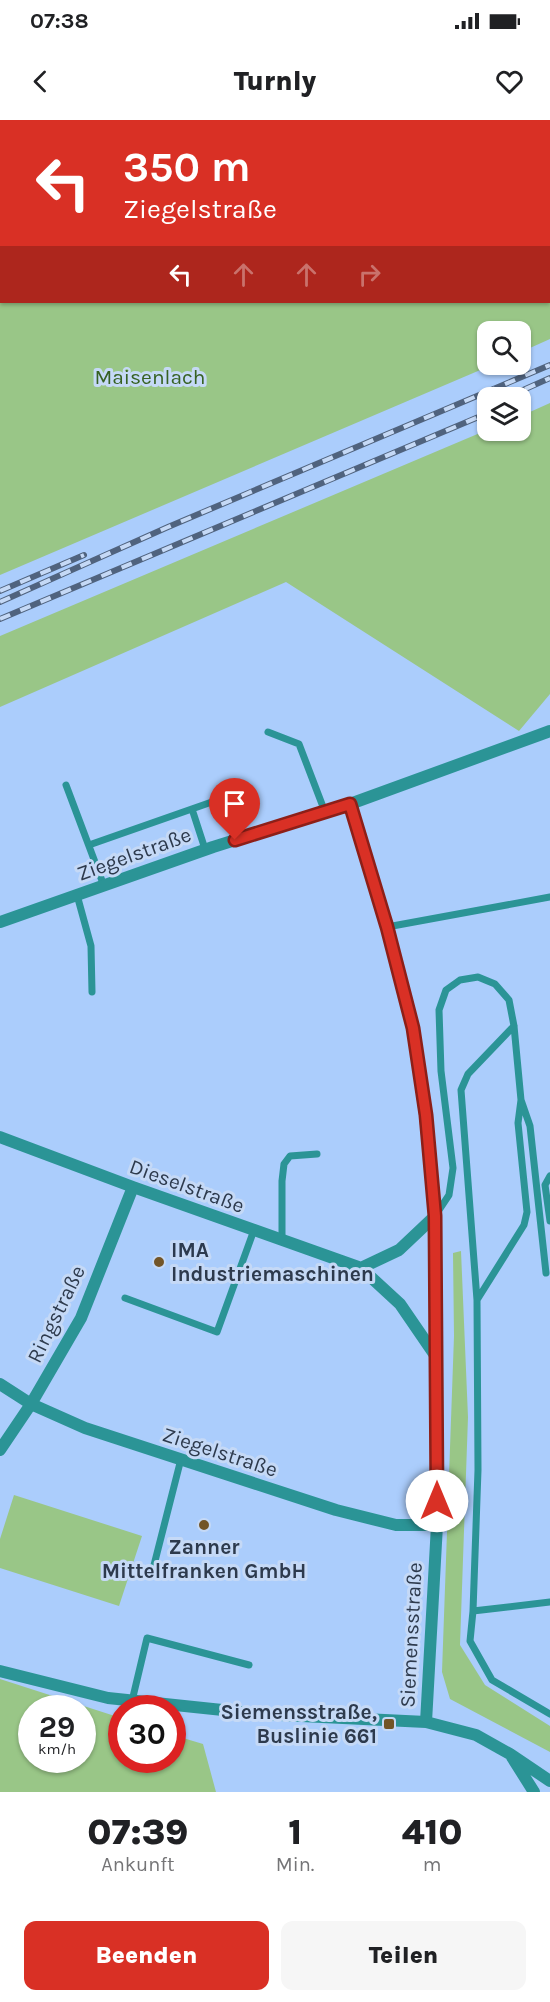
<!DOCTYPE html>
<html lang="de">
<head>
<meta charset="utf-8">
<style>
  :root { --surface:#fff; --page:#f6f6f6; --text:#202124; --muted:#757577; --accent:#d93025 }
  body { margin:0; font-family:Karla,sans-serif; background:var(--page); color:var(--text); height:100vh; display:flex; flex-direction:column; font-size:22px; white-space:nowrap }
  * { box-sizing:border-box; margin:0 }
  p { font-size:20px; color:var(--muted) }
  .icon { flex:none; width:33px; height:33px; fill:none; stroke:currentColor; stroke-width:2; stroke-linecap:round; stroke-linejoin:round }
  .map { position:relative; height:1672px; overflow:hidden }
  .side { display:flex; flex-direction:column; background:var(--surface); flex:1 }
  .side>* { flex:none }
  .top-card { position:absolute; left:0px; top:0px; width:550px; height:183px; box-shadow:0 2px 4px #0004; background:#d93025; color:#fff; overflow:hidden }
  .fabs { position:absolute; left:477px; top:201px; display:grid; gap:12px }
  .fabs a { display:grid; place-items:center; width:54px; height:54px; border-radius:12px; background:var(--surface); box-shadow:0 2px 4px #0004; font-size:30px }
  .speed { position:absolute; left:18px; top:1575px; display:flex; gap:12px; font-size:30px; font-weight:700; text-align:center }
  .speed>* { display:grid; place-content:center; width:78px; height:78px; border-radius:50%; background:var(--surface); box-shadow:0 2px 4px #0004; line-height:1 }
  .speed small { font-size:15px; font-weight:400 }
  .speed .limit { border:9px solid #d22; background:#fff; color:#111 }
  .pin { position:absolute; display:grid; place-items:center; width:51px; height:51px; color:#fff; margin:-62px -26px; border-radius:50% 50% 50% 0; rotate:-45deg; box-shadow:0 0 6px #0007 }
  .pin .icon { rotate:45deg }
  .me { position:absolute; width:66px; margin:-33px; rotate:0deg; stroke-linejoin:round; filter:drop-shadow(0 0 4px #0008) }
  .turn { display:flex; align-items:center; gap:21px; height:126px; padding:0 24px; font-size:27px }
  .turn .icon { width:78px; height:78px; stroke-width:2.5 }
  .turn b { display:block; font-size:42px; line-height:51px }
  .lanes { display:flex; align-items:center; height:57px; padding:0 24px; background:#0003; justify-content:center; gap:30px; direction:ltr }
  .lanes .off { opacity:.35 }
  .eta { display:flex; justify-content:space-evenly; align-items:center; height:102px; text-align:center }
  .eta b { font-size:36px; font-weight:800; line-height:42px }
  .action { display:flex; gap:12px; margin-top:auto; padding:12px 24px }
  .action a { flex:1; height:69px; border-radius:12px; background:var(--accent); color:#fff; font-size:24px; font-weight:800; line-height:69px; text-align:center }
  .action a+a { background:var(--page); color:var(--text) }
  .status { display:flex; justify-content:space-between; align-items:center; height:42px; padding:0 30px; background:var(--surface); direction:ltr }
  .status svg { height:16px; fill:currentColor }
  header { display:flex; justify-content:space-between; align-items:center; height:78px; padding:0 24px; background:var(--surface); font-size:27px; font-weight:800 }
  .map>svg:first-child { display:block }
</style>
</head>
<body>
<div class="status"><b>07:38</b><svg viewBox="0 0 49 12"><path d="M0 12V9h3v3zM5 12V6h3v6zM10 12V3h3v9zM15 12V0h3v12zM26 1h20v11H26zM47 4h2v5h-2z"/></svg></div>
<header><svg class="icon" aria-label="back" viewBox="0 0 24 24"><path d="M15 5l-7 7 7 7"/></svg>Turnly<svg class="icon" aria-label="heart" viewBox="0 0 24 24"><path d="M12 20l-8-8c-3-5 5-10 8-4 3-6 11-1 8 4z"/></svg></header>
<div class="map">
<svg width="550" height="1672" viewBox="0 0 550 1672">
  <rect width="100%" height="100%" fill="#abcdfc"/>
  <path fill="#99c687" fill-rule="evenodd" d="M0,0h550v219l-29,13 -1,-20h-32v32l4,1 -492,210zM2,2h547v180h-547z
    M550,283v291l-31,37 -233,-149 -286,125v-71l487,-206h33l1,-14z
    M461,1131l7,166 -8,228 25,40 65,41v26l-100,-53 -8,-27 12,-336 -1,-83z
    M14,1375l128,41 -23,70 -119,-38v-29z
    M0,1559l121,39 1,42h50l1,-25 30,9 13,48h-216zM82,1588v52h-50v-52z"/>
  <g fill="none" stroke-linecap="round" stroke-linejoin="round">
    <path stroke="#2b9496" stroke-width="7" d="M268,612l31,12 26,68
      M66,665l38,101
      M192,689l13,40
      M89,725l137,-48
      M77,775l14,51 1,46
      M387,807l163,-30
      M521,980l-3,23 9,89 -3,13 -47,75 1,170 -5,141 -3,30 22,39 58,34
      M550,1056l-5,9 5,36
      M435,1096l14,-21 4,-27 -12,-97 -2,-61 7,-20 14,-10 18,-3 17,7 14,16 5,26 7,74 9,26 16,147
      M282,1120v-59l2,-17 6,-8 27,-2
      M125,1178l92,34 37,-102
      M477,1180l-16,-210 7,-16 46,-48
      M154,1445l27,-106
      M473,1491l77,-9
      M132,1581l15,-63 102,27"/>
    <path stroke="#2b9496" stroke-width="12" d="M350,684l37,123 26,101 12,87 10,101 2,309 -11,197
      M0,802l213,-75 137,-43 200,-73
      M0,1017l133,50 228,81 38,-18 36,-34
      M361,1148l39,36 37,54
      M0,1264l31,20 54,24 251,82 60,15h41
      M0,1330l31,-46 50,-86 52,-131
      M0,1551l108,27 152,16 166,8 50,13 34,19 40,27
      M512,1637l22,35"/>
    <g stroke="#50637e" stroke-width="6">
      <path id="rail" d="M505,278l45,-20
        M0,471l84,-36
        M0,482l168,-75 382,-162
        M0,499l488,-206"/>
    </g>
    <use href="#rail" stroke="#c5d9f6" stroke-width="4" stroke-dasharray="11" stroke-linecap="butt"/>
  </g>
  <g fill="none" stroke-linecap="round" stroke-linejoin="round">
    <g stroke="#8d1f18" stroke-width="15">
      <path id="route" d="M235,720l115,-36 37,123 26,101 13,87 9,101 2,285"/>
    </g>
    <use href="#route" stroke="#d93025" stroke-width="10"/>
  </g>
  <g fill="#725528" stroke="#c5d9f6" stroke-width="2">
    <circle cx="159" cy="1142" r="6"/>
    <circle cx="204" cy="1405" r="6"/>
    <rect x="383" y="1598" width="12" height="12" rx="3"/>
  </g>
  <g text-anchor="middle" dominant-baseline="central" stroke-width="6" stroke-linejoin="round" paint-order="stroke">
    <g font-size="21" fill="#366122" stroke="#c5d9f6">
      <text x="150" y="257">Maisenlach</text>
    </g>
    <g font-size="21" fill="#2d3a4d" stroke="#c5d9f6">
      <text transform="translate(134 734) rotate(-20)">Ziegelstraße</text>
      <text transform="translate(187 1066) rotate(20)">Dieselstraße</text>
      <text transform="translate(56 1194) rotate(-64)">Ringstraße</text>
      <text transform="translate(220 1332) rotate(18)">Ziegelstraße</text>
      <text transform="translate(411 1515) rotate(-87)">Siemensstraße</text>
    </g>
    <g font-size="21" font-weight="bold" fill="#2d3a4d" stroke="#c5d9f6" text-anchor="start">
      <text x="171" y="1130">IMA<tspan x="171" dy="24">Industriemaschinen</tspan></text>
      <text x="204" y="1427" text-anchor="middle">Zanner<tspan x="204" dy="24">Mittelfranken GmbH</tspan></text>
      <text x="377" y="1592" text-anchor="end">Siemensstraße,<tspan x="377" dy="24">Buslinie 661</tspan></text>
    </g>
  </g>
</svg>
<div class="fabs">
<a><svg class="icon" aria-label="search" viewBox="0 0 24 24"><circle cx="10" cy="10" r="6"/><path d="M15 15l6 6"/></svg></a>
<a><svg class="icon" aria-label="layers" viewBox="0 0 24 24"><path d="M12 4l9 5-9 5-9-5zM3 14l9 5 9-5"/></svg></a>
</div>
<div class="speed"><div>29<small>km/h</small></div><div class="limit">30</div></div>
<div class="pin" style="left:235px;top:720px;background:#d93025"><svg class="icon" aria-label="arrive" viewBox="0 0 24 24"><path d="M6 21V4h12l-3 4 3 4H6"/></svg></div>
<svg class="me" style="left:437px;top:1381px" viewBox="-20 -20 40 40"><circle r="19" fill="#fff"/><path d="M0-13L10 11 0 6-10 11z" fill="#d93025"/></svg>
<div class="top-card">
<div class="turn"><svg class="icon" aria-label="left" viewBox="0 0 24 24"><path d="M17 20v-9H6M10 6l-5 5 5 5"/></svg><div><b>350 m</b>Ziegelstraße</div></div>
<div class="lanes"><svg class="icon" aria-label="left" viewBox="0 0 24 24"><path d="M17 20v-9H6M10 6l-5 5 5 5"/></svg><svg class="icon off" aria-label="ahead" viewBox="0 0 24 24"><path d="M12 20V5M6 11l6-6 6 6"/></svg><svg class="icon off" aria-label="ahead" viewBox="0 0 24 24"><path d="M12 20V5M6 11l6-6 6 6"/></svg><svg class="icon off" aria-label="right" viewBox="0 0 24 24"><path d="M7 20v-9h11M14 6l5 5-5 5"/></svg></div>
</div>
</div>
<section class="side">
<div class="eta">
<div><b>07:39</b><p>Ankunft</p></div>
<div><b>1</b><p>Min.</p></div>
<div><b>410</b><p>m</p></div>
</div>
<div class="action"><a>Beenden</a><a>Teilen</a></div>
</section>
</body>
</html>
